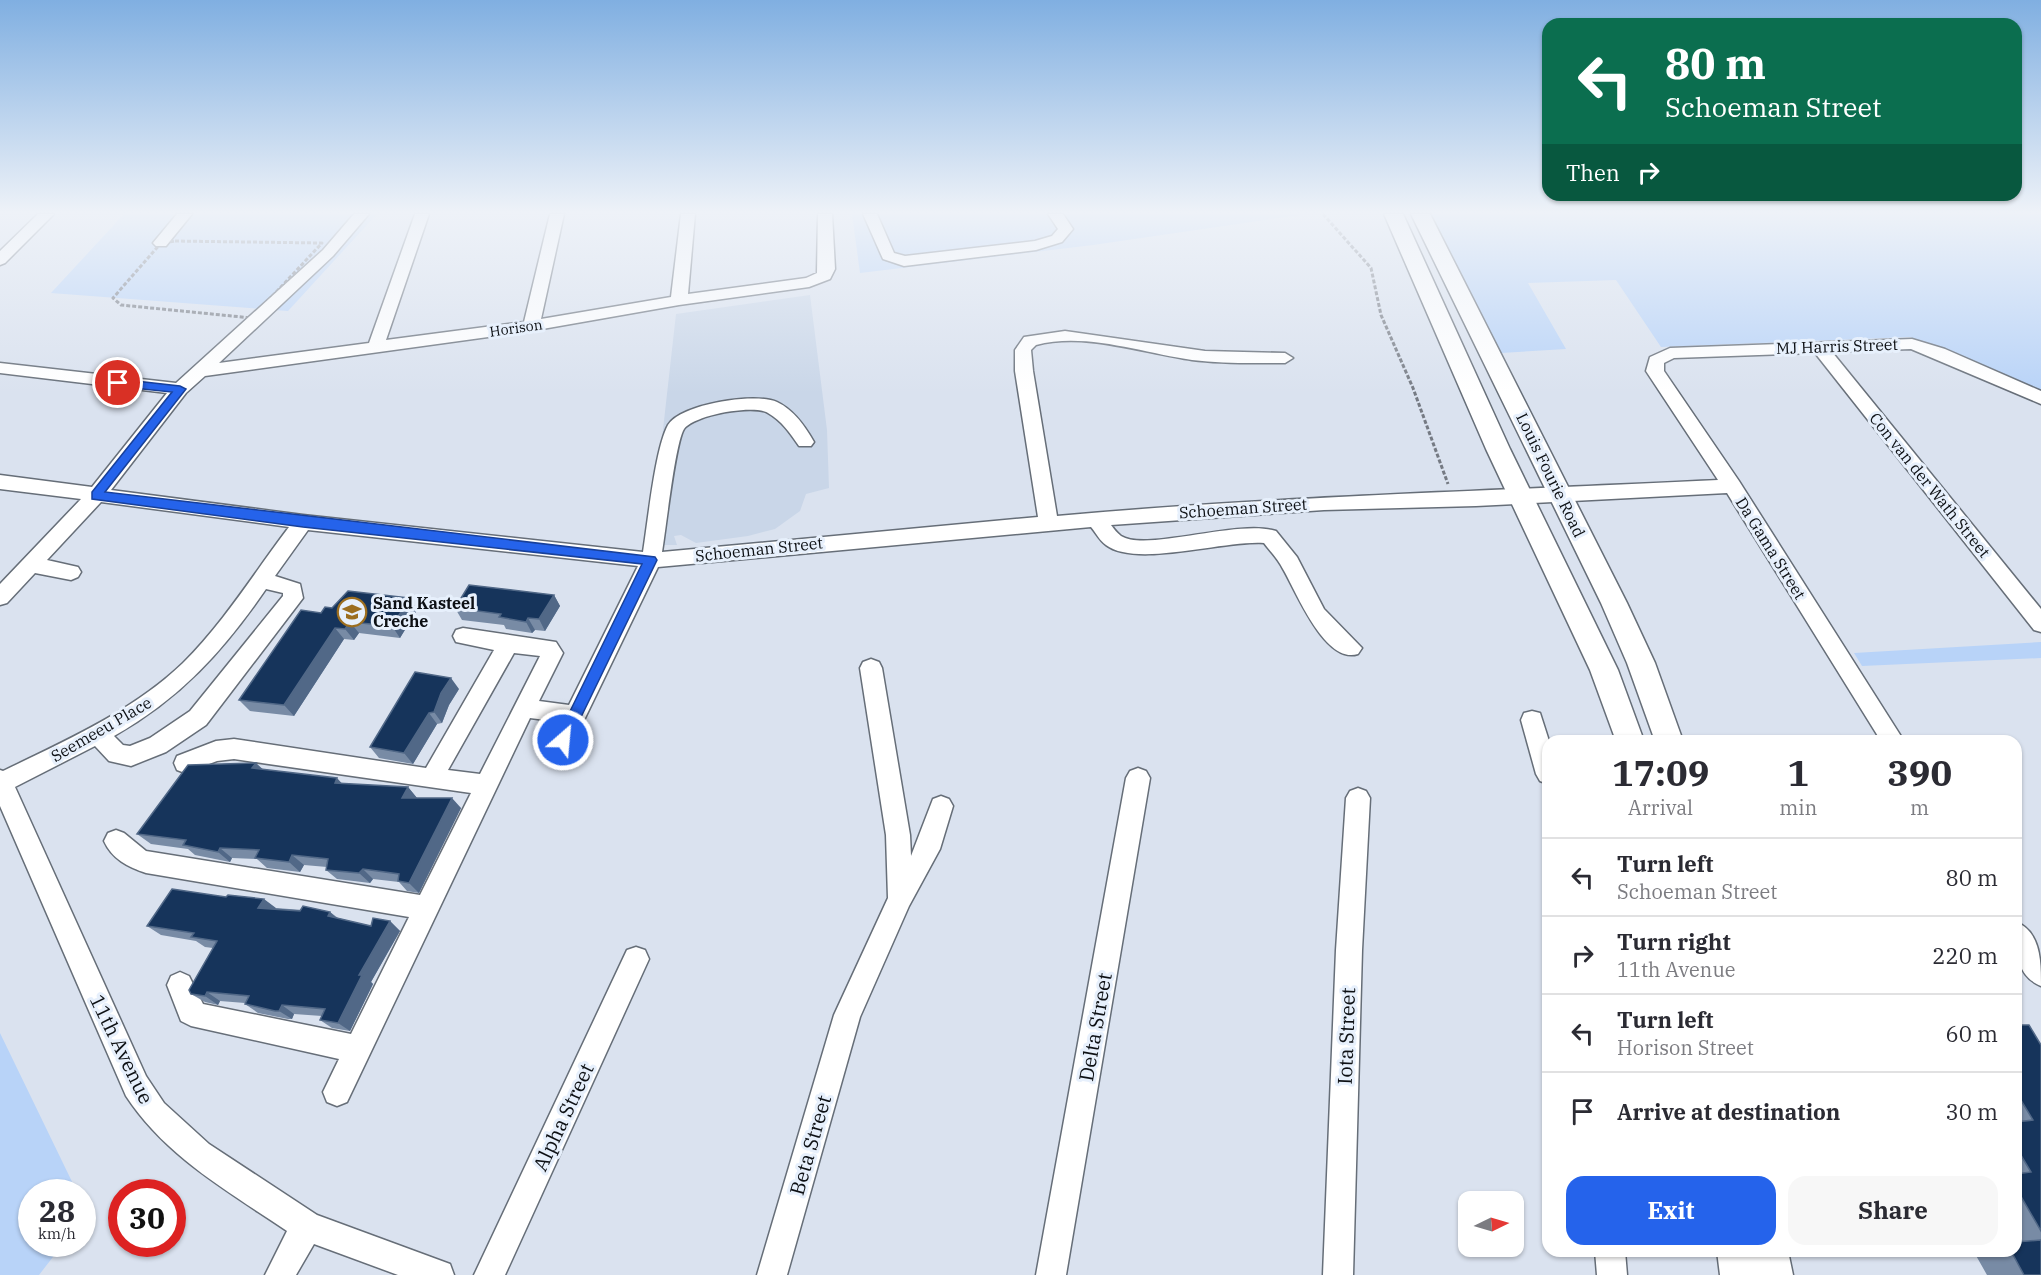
<!DOCTYPE html>
<html lang="en">
<head>
<meta charset="utf-8">
<style>
  :root { --surface:#fff; --page:#f7f7f7; --text:#2b2b33; --muted:#7c7c81; --line:#e1e1e2; --accent:#2563eb }
  body { margin:0; font-family:"IBM Plex Serif",serif; background:var(--page); color:var(--text); height:100vh; display:flex; flex-direction:column; font-size:22px; white-space:nowrap }
  * { box-sizing:border-box; margin:0 }
  p { font-size:20px; color:var(--muted) }
  .icon { flex:none; width:33px; height:33px; fill:none; stroke:currentColor; stroke-width:2; stroke-linecap:round; stroke-linejoin:round }
  .map { position:relative; flex:1; overflow:hidden }
  .drawer { position:absolute; left:1542px; top:735px; width:480px; height:522px; display:flex; flex-direction:column; background:var(--surface); border-radius:18px; box-shadow:0 2px 4px #0004 }
  .drawer>* { flex:none }
  .hud { position:absolute; left:1542px; top:18px; width:480px; height:183px; border-radius:18px; box-shadow:0 2px 4px #0004; background:#0b6e4f; color:#fff; overflow:hidden }
  .needle { width:39px; rotate:85deg }
  .fabs { position:absolute; left:1458px; top:1191px; display:grid; gap:12px }
  .fabs a { display:grid; place-items:center; width:66px; height:66px; border-radius:12px; background:var(--surface); box-shadow:0 2px 4px #0004; font-size:30px }
  .speed { position:absolute; left:18px; top:1179px; display:flex; gap:12px; font-size:30px; font-weight:700; text-align:center }
  .speed>* { display:grid; place-content:center; width:78px; height:78px; border-radius:50%; background:var(--surface); box-shadow:0 2px 4px #0004; line-height:1 }
  .speed small { font-size:15px; font-weight:400 }
  .speed .limit { border:9px solid #d22; background:#fff; color:#111 }
  .pin { position:absolute; display:grid; place-items:center; width:51px; height:51px; color:#fff; margin:-26px; border:3px solid #fff; border-radius:50%; box-shadow:0 2px 6px #0007 }
  .me { position:absolute; width:66px; margin:-33px; rotate:27deg; stroke-linejoin:round; filter:drop-shadow(0 0 4px #0008) }
  .turn { display:flex; align-items:center; gap:21px; height:126px; padding:0 24px; font-size:27px }
  .turn .icon { width:78px; height:78px; stroke-width:2.5 }
  .turn b { display:block; font-size:42px; line-height:51px }
  .then { display:flex; align-items:center; height:57px; padding:0 24px; background:#0003; gap:12px; font-size:22px }
  .eta { display:flex; justify-content:space-evenly; align-items:center; height:102px; text-align:center }
  .eta b { font-size:36px; font-weight:700; line-height:42px }
  .cta { display:flex; gap:12px; margin-top:auto; padding:12px 24px }
  .cta a { flex:1; height:69px; border-radius:18px; background:var(--accent); color:#fff; font-size:24px; font-weight:700; line-height:69px; text-align:center }
  .cta a+a { background:var(--page); color:var(--text) }
  ul { padding:0; list-style:none }
  li { display:flex; align-items:center; gap:18px; height:78px; padding:0 24px; border-top:2px solid var(--line) }
  li div { flex:1 }
  li b { display:block; font-size:22px }
  li em { font-style:normal }
  .map>svg:first-child { display:block }
</style>
</head>
<body>
<div class="map">
<svg width="2041" height="1275" viewBox="0 0 2041 1275">
  <rect width="100%" height="100%" fill="#dae2ef"/>
  <path fill="#c9d6e8" d="M810,295l17,135 2,58 -23,6 -6,17 -25,18 -27,7 -52,7 -15,-8 -7,1 3,9h-27l26,-231z"/>
  <path fill="#b8d3f8" d="M124,214h253l-89,97 -237,-18z
    M852,214h455l-214,31 -233,28z
    M1431,214h610v179l-131,-56 -249,10 -45,-67 -88,3 38,66 -65,4z
    M2041,642v16l-179,8 -8,-13z
    M0,1033l77,159h-45v52h31l-24,31h-39z"/>
  <g fill="none" stroke-linecap="round" stroke-linejoin="round">
    <g stroke="#666e78" stroke-width="3">
      <path id="minor" d="M38,214h16l-49,49 -5,2v-14z
        M177,214h15l-26,32h-10l-3,-3z
        M354,214h15l-36,42 -114,107 150,-20 46,-129h14l-43,126 138,-18 26,-108h14l-23,105 130,-22 10,-83h14l-7,80 118,-16 11,-5 1,-59h14l3,55 -5,10 -21,8 -130,18 -148,26 -326,45 -19,17 -75,97 192,25 340,37c5,-31 12,-103 25,-127 12,-21 88,-33 109,-23 17,8 28,24 37,40l-3,4h-12c-9,-13 -17,-25 -31,-33 -14,-9 -74,2 -84,16 -9,14 -18,100 -22,123l376,-35 -23,-146v-21l9,-13 41,-6 140,20 80,2 8,5 -8,5c-31,0 -62,1 -93,-3 -50,-7 -106,-28 -156,-15l-5,5 2,21 24,145c220,-20 441,-25 661,-36l-72,-109 4,-14 20,-9 242,-9 33,10 96,42v13l-130,-55 -79,3 209,257v23l-7,-2 -219,-277 -141,5 -10,5v8l75,110 165,260h-23l-154,-248 -251,13 -152,4 -213,15c3,4 6,8 10,11 25,16 117,-17 155,-5l21,26 27,52 38,39 -4,6c-33,11 -62,-63 -75,-85 -5,-10 -13,-18 -19,-26 -40,-3 -128,25 -158,2 -6,-4 -10,-12 -15,-18l-433,40 -87,180 -8,3 -8,-3 -3,-7 9,-18 -31,-4 -183,384 -10,4 -10,-4 -4,-10 16,-33 -148,-33 -10,-5 -14,-36 4,-9 9,-4 9,4 14,28 148,30 58,-117 -263,-44c-18,-6 -34,-14 -42,-32l4,-8 8,-3 8,3 22,18 274,44 51,-102 -237,-34 -17,2 -32,12 -8,-3 -3,-7 3,-7 39,-15 18,-2 192,29 68,-118 -38,-8 -3,-6 3,-6 7,-2 93,14 7,11 -24,48 30,4 69,-139 -330,-36 -33,46 25,8 3,14 -97,127 -40,27 -35,14 -22,-5 -14,-15 -80,41 131,289 18,27 45,41 108,71 133,49 4,11h-56l-84,-31 -18,31h-31l22,-44c-59,-40 -121,-74 -161,-135l-126,-290v-36l3,1c62,-30 130,-60 180,-108 42,-42 71,-90 106,-136l-188,-25 -54,58 31,7 3,5 -3,5 -7,3 -36,-7 -28,30 -7,2v-21l81,-85 -81,-10v-14l92,12 75,-94 -167,-20v-10l176,20 147,-133zM266,589l17,4v3l-93,115 -40,27 -20,8 -7,-1 -9,-9c67,-38 109,-85 152,-147zM514,653l26,3 -60,118 -32,-4z
        M863,214h14l17,39 11,3 130,-15 17,-5 6,-7 -10,-15h15l10,15 -11,13 -26,8 -132,16 -21,-7z
        M871,659l8,3 3,6 28,167 1,21 22,-57 8,-3 8,3 4,7 -13,43 -31,57 -49,111 -73,258h-30l77,-260 54,-117 -2,-63 -26,-167 3,-6z
        M1532,711l8,2 9,28 -1,43 -8,-3 -4,-7 -15,-54 3,-7z
        M1138,768l8,3 4,7 -84,497h-30l90,-497 4,-7z
        M1358,788l8,3 4,7 -8,152 -9,325h-30l13,-325 10,-152 4,-7z
        M2016,922c25,10 25,40 25,64 -27,-11 -25,-40 -25,-64z
        M636,947l9,3 4,9 -144,316h-31l153,-325z
        M1595,1251h30l2,24h-30z"/>
    </g>
    <g stroke="#666e78" stroke-width="3">
      <path id="major" d="M1384,214h19l107,235 108,221 26,71h-28l-26,-71 -104,-221z
        M1411,214h19l197,389 28,60 28,78h-28l-28,-78 -26,-60z
        M1717,1251h71l5,24h-73z"/>
    </g>
    <path stroke="#757a83" stroke-width="3" stroke-dasharray="4 2" stroke-linecap="butt" d="M1323,214l48,54 10,47 32,73 35,96
      M175,241l147,2 -70,75 -131,-13 -8,-7 48,-55z"/>
    <use href="#minor" fill="#fff" fill-rule="evenodd"/>
    <use href="#major" fill="#fff" fill-rule="evenodd"/>
  </g>
  <path fill="#788ba5" d="M554,595l6,11 -15,25 -10,-1 -3,3 -26,-4 -2,-4 -42,-5 -7,-12z
    M332,608l85,2 -17,28 -41,-5 -5,7 -10,-1 -50,77 -44,-5 -11,-11z
    M459,689l-10,16 -7,18 -5,1 -24,40 -34,-6 -9,-11z
    M263,770l79,14 66,3 9,11 44,10 -42,85 -12,-2 -8,-9 -26,-3 -3,4 -33,-4 -11,-9 1,-3 -23,-2 -4,7 -33,-4 -10,-9 -25,-1 -2,4 -35,-7 -7,-6 -37,-5 -14,-10z
    M276,908l54,4 8,6 33,8 19,-5 10,10 -29,51 2,2 -23,47 -18,-3 -12,-8 2,-4 -28,-2 -2,5h-4l-30,-6 -13,-9v-1l-25,-2 -2,4 -13,-3 -14,-8 22,-46 -8,-1 -9,-6 -35,-6 -14,-9z
    M2016,1025l25,20v230h-54l-13,-23 3,-1h39z"/>
  <path fill="#516887" d="M554,595l6,11 -15,25 -6,-12z
    M410,598l7,12 -17,28 -8,-12z
    M528,618l7,12 -3,3 -6,-11z
    M350,622l9,11 -5,7 -9,-11z
    M335,628l9,11 -50,77 -10,-11z
    M451,678l8,11 -10,16 -7,18 -8,-11 7,-19z
    M429,713l8,11 -24,40 -9,-11z
    M256,763l11,10 -15,-5z
    M337,778l10,11 -12,-6z
    M408,787l9,11h-15z
    M452,798l9,10 -42,85 -10,-10z
    M220,848l12,10 -2,4 -12,-10z
    M292,855l12,10 -4,7 -11,-10z
    M363,869l10,10 -3,4 -11,-10z
    M264,899l12,9 -6,9 -12,-9z
    M330,912l11,10 -13,-6z
    M390,921l10,10 -29,51 2,2 -23,47 -12,-8 21,-48z
    M207,992l13,9 -2,4 -13,-9z
    M282,1005l12,9 -2,5 -13,-8z"/>
  <path fill="#16345b" stroke="#516887" stroke-width="1.5" d="M469,585l85,10 -15,24 -11,-1 -2,4 -27,-5 2,-3 -46,-6z
    M348,591l62,7 -18,28 -42,-4 -5,7 -10,-1 -51,77 -45,-5 62,-90 20,3 4,-6 7,1z
    M415,672l36,6 -10,15 -7,19 -5,1 -25,40 -34,-6z
    M256,763l-4,5 85,10 -2,5 73,4 -6,11h50l-43,85 -11,-2 1,-7 -36,-5 -4,4 -33,-3 2,-11 -36,-4 -3,7 -34,-4 4,-8 -39,-2 -2,4 -35,-7 3,-5 -49,-6 51,-69z
    M172,889l54,8 2,-2 36,4 -6,9 42,3 3,-5 27,6 -2,4 43,10 2,-8 17,3 -31,54h3l-24,48 -18,-3 5,-11 -43,-4 -3,6h-4l-30,-7 4,-8 -42,-4 -2,4 -14,-2 -2,-4 28,-49 -26,-4 3,-4 -47,-7z
    M2016,1025h13l12,20v186l-25,-43v-14l15,-2 -15,-25v-25l17,-2 -17,-28v-8h2l-2,-3z
    M2041,1240v35h-17l-13,-24h5v-9z"/>
  <linearGradient id="sky" x2="0" y2="1"><stop stop-color="#80afe1"/><stop offset="0.54" stop-color="#eef2f8"/><stop offset="1" stop-color="#eef2f8" stop-opacity="0"/></linearGradient>
  <rect width="2041" height="393" fill="url(#sky)"/>
  <path fill="#2563eb" stroke="#184099" stroke-width="1.5" d="M118,379l62,7 6,3 -81,103 550,65 2,3 -89,184 -5,2 -7,-6 86,-176 -339,-37 -211,-28v-7l80,-100 -58,-6v-5z"/>
  <defs>
    <g id="school-ring" transform="scale(1.5)"><circle r="9.5" fill="#e7f0fc" stroke="#9c6e1f" stroke-width="1.5"/><path d="M0-5L7-2L0 1L-7-2ZM-4 1L0 2.5L4 1V4Q0 6-4 4Z" fill="#9c6e1f"/></g>
  </defs>
  <g fill-rule="evenodd">
    <use href="#school-ring" x="352" y="612"/>
  </g>
  <g text-anchor="middle" dominant-baseline="central" stroke-width="6" stroke-linejoin="round" paint-order="stroke">
    <g font-size="14" fill="#0d1014" stroke="#e7f0fc">
      <text transform="translate(516 328) rotate(-8)">Horison</text>
    </g>
    <g font-size="16" fill="#0d1014" stroke="#e7f0fc">
      <text transform="translate(1837 346) rotate(-2)">MJ Harris Street</text>
      <text transform="translate(1551 475) rotate(64)">Louis Fourie Road</text>
      <text transform="translate(1930 485) rotate(51)">Con van der Wath Street</text>
      <text transform="translate(1243 508) rotate(-4)">Schoeman Street</text>
      <text transform="translate(1771 548) rotate(58)">Da Gama Street</text>
      <text transform="translate(759 549) rotate(-6)">Schoeman Street</text>
      <text transform="translate(101 729) rotate(-30)">Seemeeu Place</text>
    </g>
    <g font-size="16" font-weight="bold" fill="#0d1014" stroke="#e7f0fc" text-anchor="start">
      <text x="373" y="603">Sand Kasteel<tspan x="373" dy="18">Creche</tspan></text>
    </g>
    <g font-size="20" fill="#0d1014" stroke="#e7f0fc">
      <text transform="translate(1095 1027) rotate(-80)">Delta Street</text>
      <text transform="translate(1346 1036) rotate(-88)">Iota Street</text>
      <text transform="translate(122 1049) rotate(64)">11th Avenue</text>
      <text transform="translate(563 1117) rotate(-65)">Alpha Street</text>
      <text transform="translate(810 1145) rotate(-74)">Beta Street</text>
    </g>
  </g>
</svg>
<div class="fabs">
<a><svg class="needle" viewBox="-14 -14 28 28"><path d="M0-13l5 13h-10z" fill="#e53935"/><path d="M0 13l5-13h-10z" fill="#7c7c81"/></svg></a>
</div>
<div class="speed"><div>28<small>km/h</small></div><div class="limit">30</div></div>
<div class="pin" style="left:118px;top:383px;background:#d93025"><svg class="icon" aria-label="arrive" viewBox="0 0 24 24"><path d="M6 21V4h12l-3 4 3 4H6"/></svg></div>
<svg class="me" style="left:563px;top:740px" viewBox="-20 -20 40 40"><circle r="17" fill="#2563eb" stroke="#fff" stroke-width="3"/><path d="M0-11L8 9 0 5-8 9z" fill="#fff"/></svg>
<div class="hud">
<div class="turn"><svg class="icon" aria-label="left" viewBox="0 0 24 24"><path d="M17 20v-9H6M10 6l-5 5 5 5"/></svg><div><b>80 m</b>Schoeman Street</div></div>
<div class="then">Then<svg class="icon" aria-label="right" viewBox="0 0 24 24"><path d="M7 20v-9h11M14 6l5 5-5 5"/></svg></div>
</div>
<section class="drawer">
<div class="eta">
<div><b>17:09</b><p>Arrival</p></div>
<div><b>1</b><p>min</p></div>
<div><b>390</b><p>m</p></div>
</div>
<ul>
<li><svg class="icon" aria-label="left" viewBox="0 0 24 24"><path d="M17 20v-9H6M10 6l-5 5 5 5"/></svg><div><b>Turn left</b><p>Schoeman Street</p></div><em>80 m</em></li>
<li><svg class="icon" aria-label="right" viewBox="0 0 24 24"><path d="M7 20v-9h11M14 6l5 5-5 5"/></svg><div><b>Turn right</b><p>11th Avenue</p></div><em>220 m</em></li>
<li><svg class="icon" aria-label="left" viewBox="0 0 24 24"><path d="M17 20v-9H6M10 6l-5 5 5 5"/></svg><div><b>Turn left</b><p>Horison Street</p></div><em>60 m</em></li>
<li><svg class="icon" aria-label="arrive" viewBox="0 0 24 24"><path d="M6 21V4h12l-3 4 3 4H6"/></svg><div><b>Arrive at destination</b></div><em>30 m</em></li>
</ul>
<div class="cta"><a>Exit</a><a>Share</a></div>
</section>
</div>
</body>
</html>
